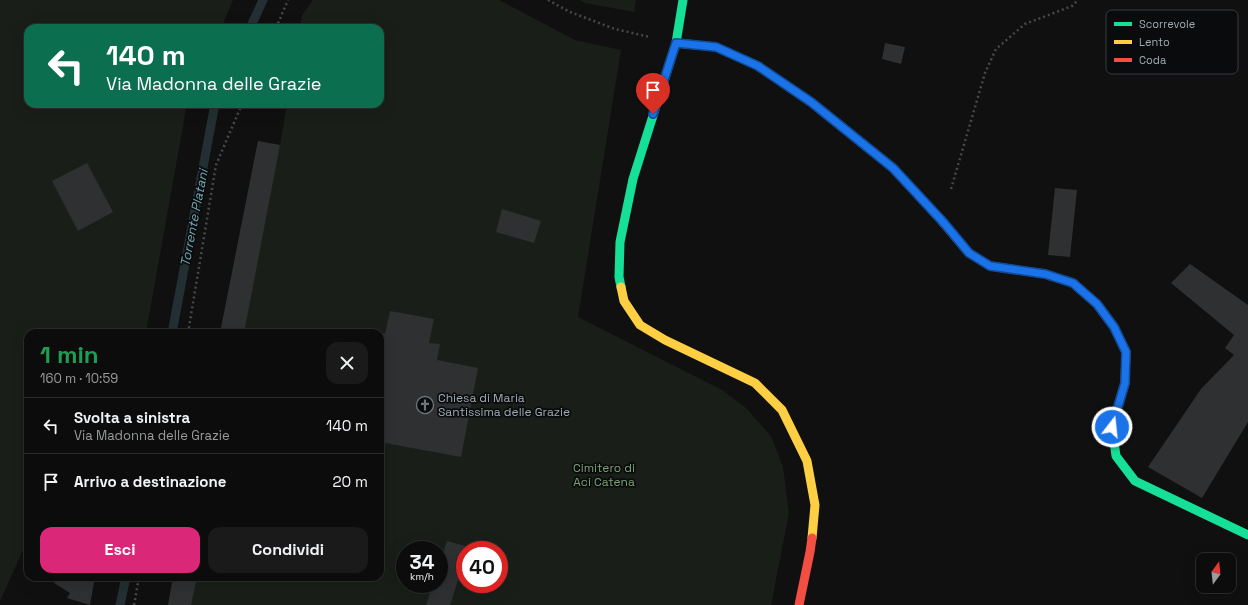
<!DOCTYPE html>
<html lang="it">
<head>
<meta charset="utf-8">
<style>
  :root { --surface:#0c0c0c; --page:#1a1a1a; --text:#f1f3f6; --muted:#9a9b9d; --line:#2c2c2d; --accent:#db2777 }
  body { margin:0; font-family:"Space Grotesk",sans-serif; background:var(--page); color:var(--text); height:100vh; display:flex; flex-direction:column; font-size:15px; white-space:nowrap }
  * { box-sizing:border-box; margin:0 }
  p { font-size:13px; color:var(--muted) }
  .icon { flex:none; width:22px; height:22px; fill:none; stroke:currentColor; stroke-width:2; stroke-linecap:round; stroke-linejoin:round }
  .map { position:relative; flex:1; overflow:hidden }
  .sheet { position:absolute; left:24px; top:329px; width:360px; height:252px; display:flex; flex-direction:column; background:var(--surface); border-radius:12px; box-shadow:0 4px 16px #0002,0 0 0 1px var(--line) }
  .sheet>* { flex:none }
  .banner { position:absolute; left:24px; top:24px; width:360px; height:84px; border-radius:12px; box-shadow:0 4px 16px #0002,0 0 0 1px var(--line); background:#0b6e4f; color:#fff; overflow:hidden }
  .needle { width:26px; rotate:15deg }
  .fabs { position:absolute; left:1196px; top:553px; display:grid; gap:8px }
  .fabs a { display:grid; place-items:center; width:40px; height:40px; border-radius:8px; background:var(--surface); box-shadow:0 4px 16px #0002,0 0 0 1px var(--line); font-size:20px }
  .speed { position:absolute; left:396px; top:541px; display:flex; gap:8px; font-size:20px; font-weight:700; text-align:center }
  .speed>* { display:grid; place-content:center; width:52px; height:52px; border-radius:50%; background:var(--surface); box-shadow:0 4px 16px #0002,0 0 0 1px var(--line); line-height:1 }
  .speed small { font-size:10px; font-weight:400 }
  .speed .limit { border:6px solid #d22; background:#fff; color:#111 }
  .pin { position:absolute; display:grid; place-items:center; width:34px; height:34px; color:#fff; margin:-41px -17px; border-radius:50% 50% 50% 0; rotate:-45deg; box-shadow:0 0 4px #0007 }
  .pin .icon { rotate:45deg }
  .me { position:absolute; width:44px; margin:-22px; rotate:16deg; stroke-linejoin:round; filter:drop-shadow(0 0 3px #0008) }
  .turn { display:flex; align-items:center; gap:14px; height:84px; padding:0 16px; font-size:18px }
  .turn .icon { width:52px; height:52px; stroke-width:2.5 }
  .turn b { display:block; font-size:28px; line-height:34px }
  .round { display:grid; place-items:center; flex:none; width:42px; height:42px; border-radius:12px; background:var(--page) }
  .headline { display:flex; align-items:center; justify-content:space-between; height:68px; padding:0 16px }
  h1 { font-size:24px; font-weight:700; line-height:30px; color:#1e9e55 }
  .button { display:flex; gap:8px; margin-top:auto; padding:8px 16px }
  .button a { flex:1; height:46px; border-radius:12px; background:var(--accent); color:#fff; font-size:16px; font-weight:700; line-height:46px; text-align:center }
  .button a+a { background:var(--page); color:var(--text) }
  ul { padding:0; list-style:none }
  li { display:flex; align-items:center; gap:12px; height:56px; padding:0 16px; border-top:1px solid var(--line) }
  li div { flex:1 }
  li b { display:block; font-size:15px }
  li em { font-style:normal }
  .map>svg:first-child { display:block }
</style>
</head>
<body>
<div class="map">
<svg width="1248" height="605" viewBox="0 0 1248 605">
  <rect width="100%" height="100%" fill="#101010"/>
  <path fill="#191f18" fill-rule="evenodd" d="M0,0h233l-12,28h-193v76h160l-2,5 -40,224h-118v206l-28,62z
    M313,0h186l76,40 46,10 -43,267 144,73 24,18 25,28 12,31 6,46 -18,92h-603l5,-28h207v-244h-160l38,-192 22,4 7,-41h93v-76h-80l2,-13zM405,550h34v34h-34zM465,550h34v34h-34z
    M580,0h56l-2,12 -49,-9z"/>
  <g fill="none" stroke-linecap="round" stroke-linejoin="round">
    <path stroke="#232f32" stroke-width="9" d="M250,28l13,-28
      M172,333l42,-224 2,-5
      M120,605l6,-28"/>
  </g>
  <path fill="#2f3031" d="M885,43l20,4 -4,17 -19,-5z
    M258,141l22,4 -36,188h-24z
    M87,163l26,49 -35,19 -26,-50z
    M1055,188l22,2 -7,67 -22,-2z
    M502,209l39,12 -7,22 -38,-11z
    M1190,264l58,41v117l-46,76 -54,-31 53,-78 33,-34 -9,-7 9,-13 -63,-52z
    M390,311l44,8 -5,24 11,1 -3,16 41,8 -17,89 -81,-15v-110l5,2z
    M447,541l22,6 -1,3h-3v9l-15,46h-24l7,-21h6v-19z
    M59,577h36l-5,28 -23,-7 3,-5 -16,-10z
    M173,577h24l-6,28h-23z"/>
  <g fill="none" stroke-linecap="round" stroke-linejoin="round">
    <path stroke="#45494b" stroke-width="2.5" stroke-dasharray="2 3" stroke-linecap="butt" d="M548,0l22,12 45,17 35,8
      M276,28l12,-28
      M951,189l34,-116 11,-24 29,-25 47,-18 6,-6
      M188,333l28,-168 26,-61
      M134,605l5,-28"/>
    <path stroke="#16e098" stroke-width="9" d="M676,43l40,4 42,19 53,36 82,66 48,52
      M621,287l-2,-10 1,-35 13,-63 43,-136 7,-43
      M1120,400l-8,27 4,29 19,25 113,54"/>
    <path stroke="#ffcf43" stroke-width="9" d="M621,287l3,14 16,24 25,15 90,43 27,27 25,51 8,44 -3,33"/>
    <path stroke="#f24e42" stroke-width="9" d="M941,220l28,33 21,13 55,8 28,9 24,21 17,23 12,25 -1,31 -5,17
      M799,605l11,-53 2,-14"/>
  </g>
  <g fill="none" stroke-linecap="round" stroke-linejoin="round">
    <g stroke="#114b97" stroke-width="10">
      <path id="route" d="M653,114l23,-71 40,4 42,19 53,36 82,66 51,55 25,30 21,13 55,8 28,9 24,21 17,23 12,25 -1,31 -13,44"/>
    </g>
    <use href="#route" stroke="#1a73e8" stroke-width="7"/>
  </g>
  <defs>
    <g id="church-ring" transform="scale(0.9)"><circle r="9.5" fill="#0a0b0c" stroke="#6d757a" stroke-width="1.5"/><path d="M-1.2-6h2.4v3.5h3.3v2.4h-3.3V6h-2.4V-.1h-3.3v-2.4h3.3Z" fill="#6d757a"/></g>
  </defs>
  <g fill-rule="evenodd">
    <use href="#church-ring" x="425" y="405"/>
  </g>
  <g text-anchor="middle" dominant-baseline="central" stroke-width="3.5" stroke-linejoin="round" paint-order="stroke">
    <g font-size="12" fill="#9fabb3" stroke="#0a0b0c" text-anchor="start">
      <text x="438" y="398">Chiesa di Maria<tspan x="438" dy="14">Santissima delle Grazie</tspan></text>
    </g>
    <g font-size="12" fill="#7ea074" stroke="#0a0b0c">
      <text x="604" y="468">Cimitero di<tspan x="604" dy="14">Aci Catena</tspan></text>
    </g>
    <g font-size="13" font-style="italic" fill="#73a6b1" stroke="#0a0b0c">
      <text transform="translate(194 218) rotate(-79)">Torrente Platani</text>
    </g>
  </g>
  <rect x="1106" y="10" width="132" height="64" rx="6" fill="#0a0b0c" stroke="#373b3e" stroke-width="1"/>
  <rect x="1114" y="22" width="18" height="4" fill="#16e098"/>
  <rect x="1114" y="40" width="18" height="4" fill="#ffcf43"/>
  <rect x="1114" y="58" width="18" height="4" fill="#f24e42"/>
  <g font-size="11" fill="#9fabb3">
    <text x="1139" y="28">Scorrevole</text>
    <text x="1139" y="46">Lento</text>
    <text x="1139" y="64">Coda</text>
  </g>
</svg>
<div class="fabs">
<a><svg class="needle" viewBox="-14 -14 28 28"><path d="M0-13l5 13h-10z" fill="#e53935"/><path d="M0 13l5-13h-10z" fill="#9a9b9d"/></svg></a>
</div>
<div class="speed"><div>34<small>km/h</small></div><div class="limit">40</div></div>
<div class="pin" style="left:653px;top:114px;background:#d93025"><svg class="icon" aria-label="arrive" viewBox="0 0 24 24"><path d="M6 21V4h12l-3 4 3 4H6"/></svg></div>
<svg class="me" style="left:1112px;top:427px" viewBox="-20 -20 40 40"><circle r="17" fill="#1a73e8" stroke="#fff" stroke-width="3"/><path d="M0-11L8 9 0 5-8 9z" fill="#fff"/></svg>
<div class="banner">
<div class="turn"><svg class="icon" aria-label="left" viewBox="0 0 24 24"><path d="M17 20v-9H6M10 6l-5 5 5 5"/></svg><div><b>140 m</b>Via Madonna delle Grazie</div></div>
</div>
<section class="sheet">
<div class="headline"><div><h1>1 min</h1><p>160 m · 10:59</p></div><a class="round"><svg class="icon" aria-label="close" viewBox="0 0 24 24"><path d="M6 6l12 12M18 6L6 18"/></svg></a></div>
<ul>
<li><svg class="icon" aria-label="left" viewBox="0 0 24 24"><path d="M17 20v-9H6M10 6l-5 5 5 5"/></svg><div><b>Svolta a sinistra</b><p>Via Madonna delle Grazie</p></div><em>140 m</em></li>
<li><svg class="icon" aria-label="arrive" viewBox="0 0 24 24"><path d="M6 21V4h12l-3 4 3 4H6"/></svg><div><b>Arrivo a destinazione</b></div><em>20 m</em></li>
</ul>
<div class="button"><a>Esci</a><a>Condividi</a></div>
</section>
</div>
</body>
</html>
